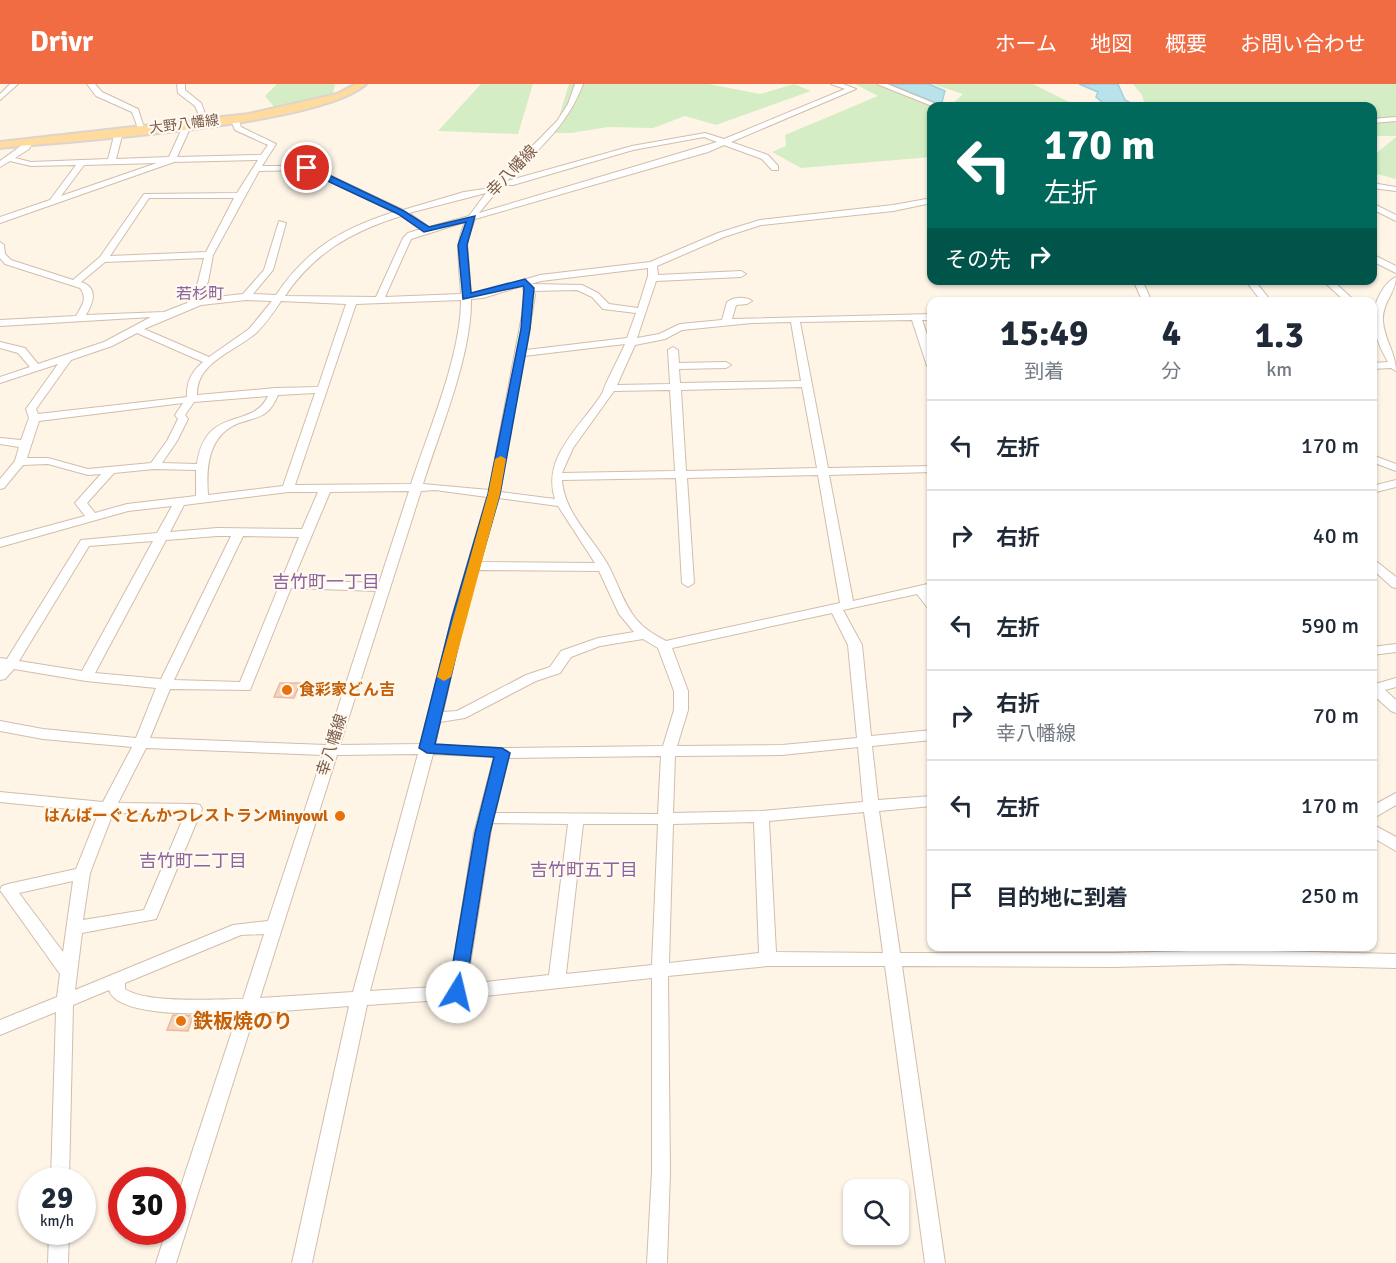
<!DOCTYPE html>
<html lang="ja">
<head>
<meta charset="utf-8">
<style>
  :root { --surface:#fff; --page:#f2f2f3; --text:#1f2937; --muted:#747a83; --line:#e0e1e3; --accent:#f16b43 }
  body { margin:0; font-family:Signika,"Noto Sans JP",sans-serif; background:var(--page); color:var(--text); height:100vh; display:flex; flex-direction:column; font-size:22px; white-space:nowrap }
  * { box-sizing:border-box; margin:0 }
  p { font-size:20px; color:var(--muted) }
  .icon { flex:none; width:33px; height:33px; fill:none; stroke:currentColor; stroke-width:2; stroke-linecap:round; stroke-linejoin:round }
  .map { position:relative; flex:1; overflow:hidden }
  .side { position:absolute; left:927px; top:213px; width:450px; height:654px; display:flex; flex-direction:column; background:var(--surface); border-radius:12px; box-shadow:0 2px 4px #0004 }
  .side>* { flex:none }
  .hud { position:absolute; left:927px; top:18px; width:450px; height:183px; border-radius:12px; box-shadow:0 2px 4px #0004; background:#00695c; color:#fff; overflow:hidden }
  .tools { position:absolute; left:843px; top:1095px; display:grid; gap:12px }
  .tools a { display:grid; place-items:center; width:66px; height:66px; border-radius:12px; background:var(--surface); box-shadow:0 2px 4px #0004; font-size:30px }
  .speed { position:absolute; left:18px; top:1083px; display:flex; gap:12px; font-size:30px; font-weight:700; text-align:center }
  .speed>* { display:grid; place-content:center; width:78px; height:78px; border-radius:50%; background:var(--surface); box-shadow:0 2px 4px #0004; line-height:1 }
  .speed small { font-size:15px; font-weight:400 }
  .speed .limit { border:9px solid #d22; background:#fff; color:#111 }
  .pin { position:absolute; display:grid; place-items:center; width:51px; height:51px; color:#fff; margin:-26px; border:3px solid #fff; border-radius:50%; box-shadow:0 2px 6px #0007 }
  .me { position:absolute; width:66px; margin:-33px; rotate:9deg; stroke-linejoin:round; filter:drop-shadow(0 0 4px #0008) }
  .turn { display:flex; align-items:center; gap:21px; height:126px; padding:0 18px; font-size:27px }
  .turn .icon { width:78px; height:78px; stroke-width:2.5 }
  .turn b { display:block; font-size:42px; line-height:51px }
  .then { display:flex; align-items:center; height:57px; padding:0 18px; background:#0003; gap:12px; font-size:22px }
  .eta { display:flex; justify-content:space-evenly; align-items:center; height:102px; text-align:center }
  .eta b { font-size:36px; font-weight:700; line-height:42px }
  ul { padding:0; list-style:none }
  li { display:flex; align-items:center; gap:18px; height:90px; padding:0 18px; border-top:2px solid var(--line) }
  li div { flex:1 }
  li b { display:block; font-size:22px }
  li em { font-style:normal }
  header { display:flex; align-items:center; gap:36px; box-sizing:border-box; height:84px; padding:0 30px; background:var(--accent); color:#fff }
  header strong { font-size:28px }
  nav { display:flex; gap:33px; margin-inline-start:auto; font-size:21px }
  .map>svg:first-child { display:block }
</style>
</head>
<body>
<header>
<strong>Drivr</strong>
<nav><a>ホーム</a><a>地図</a><a>概要</a><a>お問い合わせ</a></nav>
</header>
<div class="map">
<svg width="1396" height="1179" viewBox="0 0 1396 1179">
  <rect width="100%" height="100%" fill="#fef5e7"/>
  <path fill="#d4edc4" d="M277,0h58l-2,9 -18,7 -40,8 -10,-12z
    M481,0h52l-15,50 -80,-3z
    M569,0h140l51,10 34,-10 17,7 -95,34 -31,-9 -32,12 -45,-1 -37,6h-17z
    M855,0h19l58,22 -1,51 -130,11 -29,-16 14,-6 -1,-11 93,-39z
    M933,0h100l44,22h-127l13,-12z
    M1133,0h263v52h-23l-1,-30h-168c-20,-6 -41,4 -60,-4l-2,-7z
    M1396,53v42l-23,-6v-17z"/>
  <path fill="#b9e2ea" stroke="#9fd2dc" stroke-width="1.5" d="M889,0h40l16,7 -3,11 -3,2z
    M1079,0h39l7,16 11,6h-29l-11,-9 2,-5z"/>
  <path fill="#f6d4bc" stroke="#eaba9b" stroke-width="1.5" d="M280,599h20l-6,15 -20,-1z
    M173,931l20,1 -5,15 -21,-1z"/>
  <g fill="none" stroke-linecap="round" stroke-linejoin="round">
    <g stroke="#d2bdab" stroke-width="2">
      <path id="minor" d="M10,0h8l-18,16v-6z
        M87,0h8l7,8 36,17 7,22h-6l-7,-19 -36,-16z
        M177,0h8v6l16,13 8,21h-6l-8,-18 -17,-13z
        M575,0h8c-15,41 -45,66 -76,97l125,-35 73,-13 19,6 121,-50 -14,-5h12l13,5 -125,53 37,13 10,11v4h-6l-10,-11 -38,-14 -16,7 -233,67 -8,23 4,52 8,-1 61,-18 110,-13 68,-29 42,-13 133,-15 39,-7v5l-39,8 -132,14 -37,12 -67,29 1,9 83,-4 5,3 -5,3 -85,4 -19,57 22,-4 21,-10 42,-4 5,-18c6,-5 19,-6 25,-1l-5,3 -11,1 -4,14 200,-5v6h-10l10,29v20l-5,-3 -15,-46 -112,2 28,146 104,-2v6l-103,3 24,126 79,-18v8l-3,1 3,3v13l-5,-1 -10,-13 -74,16 19,35 9,91 61,-6v10l-60,6 6,54 54,-4v10l-53,5 21,142h214l118,-3 164,4v14l-164,-4 -118,3 -212,-1 43,297h-20l-40,-297h-117l-100,10 2,196 -3,91h-20l5,-91v-194l-195,21 -90,6 -55,258h-20l57,-257 -94,7 -79,250h-20l10,-31h6v-19l66,-200c-26,0 -120,6 -129,-23l-36,15 -4,175h-18l5,-168 -56,23v-15l57,-23 3,-23 -60,-84 2,-4 6,-2 68,-15 23,-57 -99,-10v-10l103,10 29,-55 -89,-8 -43,-8v-10l43,8 93,9 20,-50 -70,-7 -72,-12 -9,10 -5,1v-22l7,1 74,-119 76,-7 15,-27 -44,5 -128,36v-8l85,-23 -10,-13 26,-29 -13,1 -40,-11 -25,1 -19,23 -4,1v-10l15,-18 4,-14 -19,-3v-6l21,2 8,-22 -3,-9 32,-45 -58,19v-6l30,-10 -12,-14 -18,-5v-6l25,6 13,16 66,-22 47,-25 -151,9v-6l76,-4c6,-11 12,-17 4,-28l-75,-24 -5,-6v-16l4,3 1,9 6,6 62,20 27,-23 44,-63 93,-1 21,-33 -84,2 -174,61v-6l50,-17 26,-35 -45,1 -21,-5 -10,6v-6l29,-21 4,2 -4,7 -14,9 16,4 77,-3 7,-27 4,-2 4,2 -7,27 53,-2 15,-33 4,-2 4,2 -15,33 84,-2 7,-10 -33,-15 -5,-12 4,-2 4,2 3,9 35,17 -14,22h48l93,44 61,-18 27,-4 66,-67 11,-17zM704,53l13,5 -238,71 23,-28h11l120,-35zM157,79l-96,33 23,-31zM306,86l88,42c-53,17 -87,37 -118,83l-23,-1 20,-24 13,-47 -7,-2 -15,49 -21,24 -45,5 10,-17 5,-27 46,-84zM486,109l-17,23 -40,11 -20,-14zM149,114h85l-28,54 -96,4zM401,132l20,13 -13,4 -5,5 -27,59 -91,-1c29,-43 67,-65 116,-80zM465,138c-11,23 -5,47 -4,72l-76,3 26,-58zM204,174l-6,24 -11,21 -23,9 -78,3c7,-12 13,-27 -5,-33l24,-20zM648,184v8l-10,32 -29,-4 -11,-11 -16,-8 -52,-1 11,-3zM522,202l3,9 -2,15 -34,180 -66,-6c17,-54 49,-129 48,-185l12,-1zM577,206l15,7 11,12 33,4 -9,25 -101,12 9,-55 -2,-4zM246,216l26,1 -23,28 -40,28 -65,-28 57,-24zM461,216c0,55 -32,130 -50,184l-116,1 61,-181zM281,217l65,3 -28,83 -43,1 -78,7c-1,-32 36,-43 58,-61 10,-9 18,-21 26,-33zM791,238l10,59 -121,2 -1,-14 47,-1 5,-3 -5,-3 -47,1 -1,-13 -5,-3 -5,3 2,34 -53,1 18,-40 30,-6 17,-9 70,-7zM137,249l66,29c-11,9 -17,20 -16,35l-149,17 -2,-5 35,-49 41,-14zM625,260c-4,10 -22,43 -22,48 -20,33 -62,64 -48,107l-55,-7 24,-136zM802,303l15,81 -131,3 -5,-81zM670,306l5,81 -113,2 11,-25 41,-57zM315,309l-32,93 -75,9c-2,-28 0,-60 31,-72 21,-7 29,-5 39,-28zM268,312c-16,35 -62,8 -71,68l-35,-1 15,-22 11,-22 -3,-4 9,-13zM183,319l-8,12 3,4 -11,22 -16,22 -63,6 -40,-11h-21l12,-37zM154,385l42,1v26l-69,8 -32,9 -8,-10 27,-30zM818,391l22,128 -174,38c-11,-6 -22,-12 -30,-22 -13,-16 -18,-36 -28,-54 -15,-27 -44,-52 -46,-85l114,-2 6,105 6,4 6,-4 -7,-105zM435,406l52,7 -35,120 -31,127 -81,1 81,-254zM409,407l-30,92 -86,-3 37,-88zM288,408h30l-16,37 -85,-1 -47,4 14,-27zM498,414l60,8 37,57 -115,-1zM217,452h14l-70,143 -66,-6 71,-133zM243,452l56,1 -59,145 -66,-2zM153,457l-71,130 -63,-10 70,-115zM478,486l121,1 20,43 15,18 -36,6 -37,13 -11,16 -24,8 -69,36 -14,1 21,-95zM291,504l85,3 -50,154 -176,-7 20,-49 80,1zM832,529l16,32 9,93 -75,7 -105,1 11,-36v-19l-16,-43zM643,555l15,9 16,43v19l-11,36 -161,2 -67,-3 5,-23 25,-4 71,-37 24,-8 11,-16 29,-11zM858,663l5,55 -102,9 -88,2 2,-57 107,-1zM146,664l177,7 -55,166 -35,4 -158,65 7,-57 74,-14 46,-110 -2,-4 -5,-1 -77,-1zM418,670l-65,238 -93,6 77,-243zM433,670l61,3 -20,76 -24,153 -80,5zM661,672l-3,58 -163,-1 13,-55zM864,728l19,141 -107,-1 -7,-131zM113,729l72,1 -41,96 -61,10 7,-47zM754,738l5,131 -90,10 4,-139zM492,739l76,1 -19,151 -82,9zM583,740h75l-6,141 -86,9zM73,797l-10,71 -44,-59zM264,850l-21,65c-28,0 -96,5 -118,-10v-6l116,-48z
        M877,0h10l54,22h-9z
        M1396,33v4l-24,2v-4z
        M1372,99l24,4v4l-24,-3z
        M1372,119l24,12v6l-24,-12z
        M1372,170l24,12v7l-24,-12z
        M1396,193c0,16 -14,25 -13,44 1,18 13,32 13,50l-5,-3 -19,1v-6l16,-1c-12,-21 -21,-45 -8,-68 4,-7 9,-14 16,-17z
        M1133,196h9l10,22h-9z
        M1245,196h9l18,22h-10z
        M1322,196h10l24,22h-10z
        M1372,371l24,9v7l-24,-9z
        M1396,396v7l-24,6v-7z
        M1372,474l24,19v11l-4,-1 -20,-18z
        M1396,560v8l-24,3v-8z
        M1396,594v9l-11,3 11,10v13l-5,-2 -19,-17v-9z
        M1396,709v12l-24,14v-13z
        M1372,740l24,13v14l-24,-14z
        M49,1148h20l-1,31h-20z"/>
    </g>
    <g stroke="#ddd4d0" stroke-width="4">
      <path id="major" d="M356,0h10c-46,42 -295,57 -366,64v-6l249,-28 88,-20z"/>
    </g>
    <use href="#minor" fill="#fff" fill-rule="evenodd"/>
    <use href="#major" fill="#ffdb9d" fill-rule="evenodd"/>
  </g>
  <path fill="#1a73e8" stroke="#114b97" stroke-width="1.5" d="M304,82h6l94,45 25,16 46,-11 -8,29 4,48 54,-14 9,9 -4,41 -30,165 -35,123 -30,127 67,4 8,5 -20,80 -25,159 -2,5h-12l-3,-5 27,-159 19,-76 -67,-4 -8,-5 33,-131 36,-123 33,-165 3,-41 -1,-2 -60,13 -5,-54 8,-23 -42,10 -26,-18 -94,-44z"/>
  <path fill="#f59e0b" d="M501,372l5,3 -6,35 -49,183 -7,4 -7,-4 51,-183 7,-35z"/>
  <g fill="#e8710a" stroke="#fff9ef" stroke-width="2">
    <circle cx="287" cy="606" r="6"/>
    <circle cx="340" cy="732" r="6"/>
    <circle cx="181" cy="937" r="6"/>
  </g>
  <g text-anchor="middle" dominant-baseline="central" stroke-width="4.5" stroke-linejoin="round" paint-order="stroke">
    <g font-size="14" fill="#7b5b49" stroke="#fff9ef">
      <text transform="translate(184 40) rotate(-7)">大野八幡線</text>
    </g>
    <g font-size="16" fill="#7b5b49" stroke="#fff9ef">
      <text transform="translate(512 87) rotate(-46)">幸八幡線</text>
      <text transform="translate(332 661) rotate(-72)">幸八幡線</text>
    </g>
    <g font-size="16" fill="#8b649e" stroke="#fff9ef">
      <text x="200" y="210">若杉町</text>
    </g>
    <g font-size="16" font-weight="bold" fill="#c56008" stroke="#fff9ef" text-anchor="start">
      <text x="299" y="606">食彩家どん吉</text>
      <text x="328" y="732" text-anchor="end">はんばーぐとんかつレストランMinyowl</text>
    </g>
    <g font-size="18" fill="#8b649e" stroke="#fff9ef">
      <text x="326" y="498">吉竹町一丁目</text>
      <text x="193" y="777">吉竹町二丁目</text>
      <text x="584" y="786">吉竹町五丁目</text>
    </g>
    <g font-size="20" font-weight="bold" fill="#c56008" stroke="#fff9ef" text-anchor="start">
      <text x="193" y="937">鉄板焼のり</text>
    </g>
  </g>
</svg>
<div class="tools">
<a><svg class="icon" aria-label="search" viewBox="0 0 24 24"><circle cx="10" cy="10" r="6"/><path d="M15 15l6 6"/></svg></a>
</div>
<div class="speed"><div>29<small>km/h</small></div><div class="limit">30</div></div>
<div class="pin" style="left:307px;top:84px;background:#d93025"><svg class="icon" aria-label="arrive" viewBox="0 0 24 24"><path d="M6 21V4h12l-3 4 3 4H6"/></svg></div>
<svg class="me" style="left:457px;top:908px" viewBox="-20 -20 40 40"><circle r="19" fill="#fff"/><path d="M0-13L10 11 0 6-10 11z" fill="#1a73e8"/></svg>
<div class="hud">
<div class="turn"><svg class="icon" aria-label="left" viewBox="0 0 24 24"><path d="M17 20v-9H6M10 6l-5 5 5 5"/></svg><div><b>170 m</b>左折</div></div>
<div class="then">その先<svg class="icon" aria-label="right" viewBox="0 0 24 24"><path d="M7 20v-9h11M14 6l5 5-5 5"/></svg></div>
</div>
<section class="side">
<div class="eta">
<div><b>15:49</b><p>到着</p></div>
<div><b>4</b><p>分</p></div>
<div><b>1.3</b><p>km</p></div>
</div>
<ul>
<li><svg class="icon" aria-label="left" viewBox="0 0 24 24"><path d="M17 20v-9H6M10 6l-5 5 5 5"/></svg><div><b>左折</b></div><em>170 m</em></li>
<li><svg class="icon" aria-label="right" viewBox="0 0 24 24"><path d="M7 20v-9h11M14 6l5 5-5 5"/></svg><div><b>右折</b></div><em>40 m</em></li>
<li><svg class="icon" aria-label="left" viewBox="0 0 24 24"><path d="M17 20v-9H6M10 6l-5 5 5 5"/></svg><div><b>左折</b></div><em>590 m</em></li>
<li><svg class="icon" aria-label="right" viewBox="0 0 24 24"><path d="M7 20v-9h11M14 6l5 5-5 5"/></svg><div><b>右折</b><p>幸八幡線</p></div><em>70 m</em></li>
<li><svg class="icon" aria-label="left" viewBox="0 0 24 24"><path d="M17 20v-9H6M10 6l-5 5 5 5"/></svg><div><b>左折</b></div><em>170 m</em></li>
<li><svg class="icon" aria-label="arrive" viewBox="0 0 24 24"><path d="M6 21V4h12l-3 4 3 4H6"/></svg><div><b>目的地に到着</b></div><em>250 m</em></li>
</ul>
</section>
</div>
</body>
</html>
